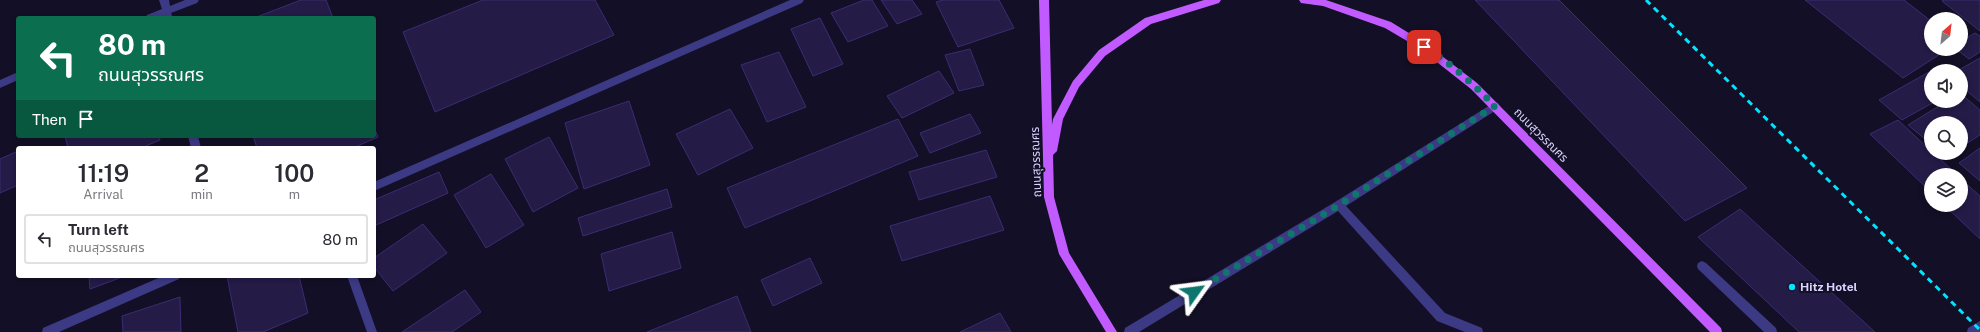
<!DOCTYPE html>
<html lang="en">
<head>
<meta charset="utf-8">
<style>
  :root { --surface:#fff; --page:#f7f7f7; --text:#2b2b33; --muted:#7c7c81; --line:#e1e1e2 }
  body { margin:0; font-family:"Public Sans","Noto Sans Thai",sans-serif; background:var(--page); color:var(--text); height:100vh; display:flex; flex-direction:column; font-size:15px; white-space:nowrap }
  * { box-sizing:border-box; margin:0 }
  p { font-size:13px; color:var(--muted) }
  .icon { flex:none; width:22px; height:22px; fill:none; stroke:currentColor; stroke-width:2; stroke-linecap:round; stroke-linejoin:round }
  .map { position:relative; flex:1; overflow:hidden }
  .panel { position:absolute; left:16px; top:146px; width:360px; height:132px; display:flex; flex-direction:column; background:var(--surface); border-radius:4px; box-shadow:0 2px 6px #0003 }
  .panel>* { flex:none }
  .hud { position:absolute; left:16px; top:16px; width:360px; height:122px; border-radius:4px; box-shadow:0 2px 6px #0003; background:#0b6e4f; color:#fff; overflow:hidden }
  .needle { width:26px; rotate:28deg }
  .controls { position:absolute; left:1924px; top:12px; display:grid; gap:8px }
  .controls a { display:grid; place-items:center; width:44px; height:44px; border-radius:50%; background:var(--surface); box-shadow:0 2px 6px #0003; font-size:20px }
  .pin { position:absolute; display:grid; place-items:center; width:34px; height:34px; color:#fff; margin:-17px; border-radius:8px; box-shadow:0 2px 6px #0006 }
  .me { position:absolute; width:44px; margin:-22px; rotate:59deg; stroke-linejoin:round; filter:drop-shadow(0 0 3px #0008) }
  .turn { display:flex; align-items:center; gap:14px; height:84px; padding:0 16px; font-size:18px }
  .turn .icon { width:52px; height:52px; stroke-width:2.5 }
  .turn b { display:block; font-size:28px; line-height:34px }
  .then { display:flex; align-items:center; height:38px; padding:0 16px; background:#0003; gap:8px; font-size:15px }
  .eta { display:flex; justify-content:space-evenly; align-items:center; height:68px; text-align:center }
  .eta b { font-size:24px; font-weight:600; line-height:28px }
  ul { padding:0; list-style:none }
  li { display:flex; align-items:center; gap:12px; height:50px; margin:0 8px 6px; padding:0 8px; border:2px solid var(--line); border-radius:4px }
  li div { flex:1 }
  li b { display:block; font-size:15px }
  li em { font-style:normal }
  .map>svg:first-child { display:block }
</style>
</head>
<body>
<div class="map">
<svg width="1980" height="332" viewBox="0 0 1980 332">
  <rect width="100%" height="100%" fill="#130f26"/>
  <path fill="#241b47" stroke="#3b2d73" d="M301,0h25l7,18h-79z
    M483,0h112l19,35 -179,77 -32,-80z
    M864,0h8l16,26 -40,16 -17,-29z
    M881,0h31l10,14 -25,10z
    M943,0h56l15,28 -56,19 -22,-45z
    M1475,0h84l188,188 -62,33z
    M1805,0h99l27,21v28h17l-45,29z
    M1944,0h36v31l-38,-30z
    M820,18l23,46 -30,12 -22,-47z
    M1975,33l5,3v16l-11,7 -13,-10h5v-8z
    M970,49l14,36 -25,6 -14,-36z
    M779,52l27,55 -39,15 -26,-57z
    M1980,58v44l-19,-16v-15h-4z
    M939,71l15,22 -52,25 -15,-22z
    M1929,72l2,2v27h5l-34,19 -23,-20z
    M1961,94l19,16v25l-19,12v-24h-30v21l-23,-19 39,-24h14z
    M629,101l21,64 -66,24 -19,-66z
    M730,109l23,39 -55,27 -22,-41z
    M970,114l11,19 -51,20 -10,-20z
    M898,119l20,37 -173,72 -18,-40z
    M1898,120l33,31v2h3l23,22h-26v17l-61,-58z
    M374,127l4,10 -25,11h-96l-4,-12h121z
    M65,136h94l1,4 -19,8h-73z
    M549,137l29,51 -45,24 -28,-53z
    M1980,148v33l-21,-18z
    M986,150l11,27 -78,23 -10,-28z
    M18,151v34l-18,8v-34z
    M439,172l9,21 -74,33v-26z
    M491,174l33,51 -38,23 -32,-53z
    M1961,179l19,17v43l-36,-34h17z
    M667,189l5,18 -89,29 -5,-18z
    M990,196l14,34 -102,31 -12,-35z
    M1740,209l135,123h-76l-101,-95z
    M423,224l24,29 -54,38 -19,-24v-9z
    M672,232l9,36 -72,23 -8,-37z
    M810,258l12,25 -49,23 -12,-26z
    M89,276h36l-35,13z
    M227,276h72l9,37 -45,19h-25z
    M465,290l16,22 -29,20h-50z
    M737,296l14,36h-104z
    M180,297l1,35h-58l-1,-16z
    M1000,313l11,19h-51z"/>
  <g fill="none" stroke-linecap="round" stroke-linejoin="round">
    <path fill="#3d3a85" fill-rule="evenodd" d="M1495,102l3,1 2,3 -2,3 -152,97 99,107 37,15 1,4h-18l-28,-11 -99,-110 -199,121h-15l1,-4 210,-126z
      M1702,261l4,2 70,65 1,4h-13l-66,-63 -1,-3 1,-3z"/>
    <path fill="#3d3a85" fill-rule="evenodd" d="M159,0h10l1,6 15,-6h14l-2,3 -26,10 2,5h-10v-1l-18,1 2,-3 15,-6z
      M790,0h14l-2,3 -428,188v-9z
      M18,72v8l-18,8v-8z
      M188,136h10l3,12h-10z
      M163,276h17l-1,3 -120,53h-17l1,-4z
      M347,276h10l20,56h-10z
      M1980,321v11h-13l1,-4z"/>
    <path fill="#c25bff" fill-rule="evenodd" d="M1039,0h10l3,125 1,-6 20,-38 26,-31 46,-32 59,-18h17l-2,3 -68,21 -46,32 -26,31 -16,32 -6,32 -4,4 1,42 15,56 48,79h-11l-47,-78 -15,-57z
      M1299,0h27l65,22 34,21 52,40 244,245 1,4h-12l-239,-243 -52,-41 -34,-20 -62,-22 -22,-3z"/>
    <path stroke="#00e5ff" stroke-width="3" stroke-dasharray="6 5" stroke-linecap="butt" d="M1646,0l334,330"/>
  </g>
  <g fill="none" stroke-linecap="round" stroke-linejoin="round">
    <path stroke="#0f766e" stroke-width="7" stroke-dasharray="0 12.6" d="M1194,292l145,-87 156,-99c-22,-21 -44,-44 -71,-59"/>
  </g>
  <circle fill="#00e5ff" stroke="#130f26" stroke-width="1.5" cx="1792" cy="287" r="4"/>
  <g text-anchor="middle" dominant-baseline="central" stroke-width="4" stroke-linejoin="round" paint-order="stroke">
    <g font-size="12" fill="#d9d4ff" stroke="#130f26">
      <text transform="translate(1541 135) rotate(45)">ถนนสุวรรณศร</text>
      <text transform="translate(1036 162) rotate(-92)">ถนนสุวรรณศร</text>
    </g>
    <g font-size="12" font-weight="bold" fill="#d9d4ff" stroke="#130f26" text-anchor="start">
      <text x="1800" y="287">Hitz Hotel</text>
    </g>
  </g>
</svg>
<div class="controls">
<a><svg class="needle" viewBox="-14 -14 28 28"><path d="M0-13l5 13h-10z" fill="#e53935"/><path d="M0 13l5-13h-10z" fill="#7c7c81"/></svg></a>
<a><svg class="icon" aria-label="sound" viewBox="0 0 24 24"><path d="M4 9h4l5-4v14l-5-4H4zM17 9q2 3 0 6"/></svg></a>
<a><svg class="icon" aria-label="search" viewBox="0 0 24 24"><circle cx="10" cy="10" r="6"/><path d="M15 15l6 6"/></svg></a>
<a><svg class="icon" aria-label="layers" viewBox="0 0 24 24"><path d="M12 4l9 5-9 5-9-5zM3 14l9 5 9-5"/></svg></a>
</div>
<div class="pin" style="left:1424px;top:47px;background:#d93025"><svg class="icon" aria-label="arrive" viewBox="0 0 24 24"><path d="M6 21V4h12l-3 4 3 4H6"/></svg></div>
<svg class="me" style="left:1194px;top:292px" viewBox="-20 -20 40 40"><path d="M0-17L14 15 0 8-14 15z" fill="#0f766e" stroke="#fff" stroke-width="4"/></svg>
<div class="hud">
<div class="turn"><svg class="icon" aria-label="left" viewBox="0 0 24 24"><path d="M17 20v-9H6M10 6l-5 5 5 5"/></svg><div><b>80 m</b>ถนนสุวรรณศร</div></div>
<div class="then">Then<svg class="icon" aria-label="arrive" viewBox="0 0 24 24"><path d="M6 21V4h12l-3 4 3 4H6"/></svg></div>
</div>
<section class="panel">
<div class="eta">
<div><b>11:19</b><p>Arrival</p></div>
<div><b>2</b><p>min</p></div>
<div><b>100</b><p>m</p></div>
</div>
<ul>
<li><svg class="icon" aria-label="left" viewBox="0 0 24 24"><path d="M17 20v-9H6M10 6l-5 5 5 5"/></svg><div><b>Turn left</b><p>ถนนสุวรรณศร</p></div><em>80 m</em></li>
</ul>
</section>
</div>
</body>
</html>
